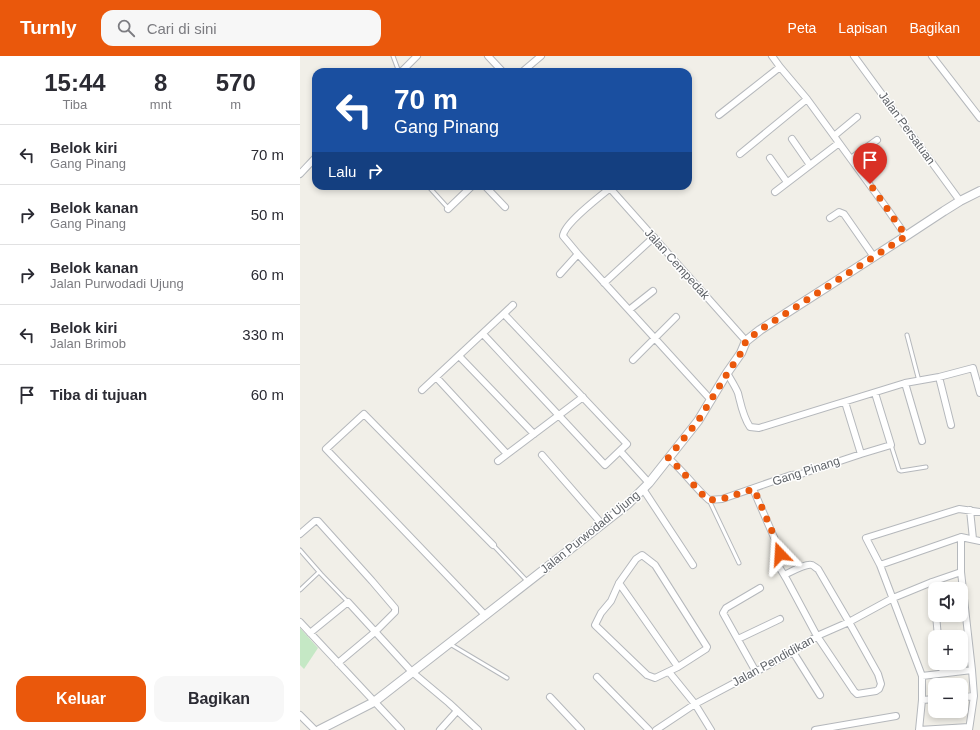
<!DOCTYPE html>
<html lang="id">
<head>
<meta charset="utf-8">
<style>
  :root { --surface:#fff; --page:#f7f7f7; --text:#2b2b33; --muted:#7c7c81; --line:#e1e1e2; --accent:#ea580c }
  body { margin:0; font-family:Arial,sans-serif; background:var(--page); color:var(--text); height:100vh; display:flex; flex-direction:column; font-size:15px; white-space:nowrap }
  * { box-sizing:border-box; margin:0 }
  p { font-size:13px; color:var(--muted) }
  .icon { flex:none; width:22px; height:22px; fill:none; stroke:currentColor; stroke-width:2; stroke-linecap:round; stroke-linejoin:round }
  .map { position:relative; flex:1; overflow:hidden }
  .details { display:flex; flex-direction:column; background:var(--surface); width:300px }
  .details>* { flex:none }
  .top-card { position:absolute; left:12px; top:12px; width:380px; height:122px; border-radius:12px; box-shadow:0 2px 6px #0003; background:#1a4fa0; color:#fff; overflow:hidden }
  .buttons { position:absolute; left:628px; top:526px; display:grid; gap:8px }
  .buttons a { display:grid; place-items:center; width:40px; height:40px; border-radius:8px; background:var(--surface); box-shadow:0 2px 6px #0003; font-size:20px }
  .pin { position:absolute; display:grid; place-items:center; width:34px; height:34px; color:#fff; margin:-41px -17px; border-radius:50% 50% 50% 0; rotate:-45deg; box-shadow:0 0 4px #0007 }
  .pin .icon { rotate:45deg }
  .me { position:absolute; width:44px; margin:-22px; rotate:340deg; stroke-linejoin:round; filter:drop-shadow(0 0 3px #0008) }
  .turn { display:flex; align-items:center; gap:14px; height:84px; padding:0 16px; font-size:18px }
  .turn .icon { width:52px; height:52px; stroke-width:2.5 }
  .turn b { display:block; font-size:28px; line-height:34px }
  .then { display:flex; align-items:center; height:38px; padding:0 16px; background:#0003; gap:8px; font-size:15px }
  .eta { display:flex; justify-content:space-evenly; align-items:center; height:68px; text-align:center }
  .eta b { font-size:24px; font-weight:700; line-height:28px }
  .action { display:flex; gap:8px; margin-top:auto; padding:8px 16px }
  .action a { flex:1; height:46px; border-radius:12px; background:var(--accent); color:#fff; font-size:16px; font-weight:700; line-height:46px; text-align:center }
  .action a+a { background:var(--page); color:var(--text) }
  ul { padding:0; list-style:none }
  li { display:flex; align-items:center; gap:12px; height:60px; padding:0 16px; border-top:1px solid var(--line) }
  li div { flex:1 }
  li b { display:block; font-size:15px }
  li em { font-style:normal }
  header { display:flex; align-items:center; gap:24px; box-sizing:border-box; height:56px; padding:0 20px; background:var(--accent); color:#fff }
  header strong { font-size:19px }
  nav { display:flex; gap:22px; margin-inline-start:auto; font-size:14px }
  .search { width:280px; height:36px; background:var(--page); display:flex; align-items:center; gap:10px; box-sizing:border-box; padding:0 14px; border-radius:12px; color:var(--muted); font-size:15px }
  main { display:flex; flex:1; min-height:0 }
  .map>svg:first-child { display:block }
</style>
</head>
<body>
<header>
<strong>Turnly</strong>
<div class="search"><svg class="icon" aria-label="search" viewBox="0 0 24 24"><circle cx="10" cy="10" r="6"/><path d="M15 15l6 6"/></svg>Cari di sini</div>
<nav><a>Peta</a><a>Lapisan</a><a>Bagikan</a></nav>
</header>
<main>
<section class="details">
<div class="eta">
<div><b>15:44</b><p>Tiba</p></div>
<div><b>8</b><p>mnt</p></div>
<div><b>570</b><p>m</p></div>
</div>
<ul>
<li><svg class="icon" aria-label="left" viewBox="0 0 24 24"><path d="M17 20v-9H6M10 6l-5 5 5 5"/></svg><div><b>Belok kiri</b><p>Gang Pinang</p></div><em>70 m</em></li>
<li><svg class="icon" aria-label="right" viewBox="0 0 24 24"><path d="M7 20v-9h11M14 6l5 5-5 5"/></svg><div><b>Belok kanan</b><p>Gang Pinang</p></div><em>50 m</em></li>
<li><svg class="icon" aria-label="right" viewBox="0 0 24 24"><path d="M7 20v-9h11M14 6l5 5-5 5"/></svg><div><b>Belok kanan</b><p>Jalan Purwodadi Ujung</p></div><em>60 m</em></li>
<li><svg class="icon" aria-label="left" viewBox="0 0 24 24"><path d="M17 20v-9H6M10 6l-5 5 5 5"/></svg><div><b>Belok kiri</b><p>Jalan Brimob</p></div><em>330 m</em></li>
<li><svg class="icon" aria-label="arrive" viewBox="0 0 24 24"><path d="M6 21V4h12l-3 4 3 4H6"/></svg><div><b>Tiba di tujuan</b></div><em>60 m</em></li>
</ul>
<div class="action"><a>Keluar</a><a>Bagikan</a></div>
</section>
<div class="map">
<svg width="680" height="674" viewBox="0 0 680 674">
  <rect width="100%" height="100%" fill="#f1efe8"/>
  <path fill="#c5e8c5" d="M0,572l18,20 -14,21 -4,-4z"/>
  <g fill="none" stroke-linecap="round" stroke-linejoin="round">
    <g stroke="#b5b8bc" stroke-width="5">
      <path id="service" d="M93,0l6,16
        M128,130l20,22
        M607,279l12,46
        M591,389l8,25 2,1 25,-4
        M409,444l30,63
        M193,489l34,36
        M0,494l21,24 27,28
        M0,534l19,-18
        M150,588l57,34"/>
    </g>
    <g stroke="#b5b8bc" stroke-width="8">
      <path id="minor" d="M188,0l15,16
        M472,0l8,11
        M554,0l106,145
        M632,0l48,62
        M101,16l16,-16
        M222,16l19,-16
        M419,59l61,-48 27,32 81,111 18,26
        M534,80l23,-19
        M492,83l18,26
        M440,98l67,-55
        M470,102l17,24
        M551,103l26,-19
        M0,118l16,-17
        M185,130l20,21
        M308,130l138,155
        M475,136l64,-49
        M148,153l24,-23
        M530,162l9,-6 5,2 30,43
        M278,198l-15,-18c1,-13 37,-39 47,-48
        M260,218l18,-20 133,146
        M304,227l50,-46
        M329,254l24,-19
        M183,278l122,131 22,-21 -123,-130
        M159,300l75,78
        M333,304l43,-43
        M427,317c4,7 8,13 11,20 3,12 5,24 12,34l9,1 146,-45 34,-6 34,-9 7,25
        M136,321l71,77
        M639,321l12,48
        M605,327l17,58
        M122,334l91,-85
        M545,346l16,52
        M320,395l29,32
        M242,399l60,69
        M368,402c15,12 26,29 41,42l13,-1 69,-24 10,-1 60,-20 30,-9 -16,-52
        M198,405l85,-64
        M343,433l50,76
        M453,433l27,62 1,3 -3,6v5l9,15 30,56 37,55 3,3 19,-3 3,-2 2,-5 -3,-10 -29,-52 -31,-53c-2,-1 -4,-3 -6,-4 -6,-2 -21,7 -28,10
        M670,454l3,29
        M0,478l15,-13h3l54,60 23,27v4l-20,20 -37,31
        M661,481v35l11,98 2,26
        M342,499l13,10 52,82 -1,2 -28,18 -23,11 -8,-3 -52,-50 6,-12 10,-12 8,-18 17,-24z
        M580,509l81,-28 19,4
        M632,526l3,28
        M319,527l59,84
        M185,559l-159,-166 38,-35 129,131
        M636,559l2,22
        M0,566l101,108
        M10,577l38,-31 64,70 37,31 29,27
        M438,583l42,-20
        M493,596l27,43
        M641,607l2,10
        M369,616l26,32 16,26
        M456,616l-33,-59 3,-5 34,-20
        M622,620l50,-6
        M297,621l52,53
        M250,641l31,33
        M661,641l13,-1 -5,34
        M622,644l13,-1
        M0,659l15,15
        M140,674l17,-19
        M356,674l39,-26 98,-52 24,-16 32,-14 44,-24 39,-16 29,-10
        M515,674l81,-14
        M619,674l3,-30v-24l-42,-111 -14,-27 93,-29 21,3
        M619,674l50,-3"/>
    </g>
    <g stroke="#b5b8bc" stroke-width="10">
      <path id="tertiary" d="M19,674l55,-28 254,-198 21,-21 49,-62 29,-48 14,-20 5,-12 14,-11 146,-94 38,-25 16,-10 20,-10"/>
    </g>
    <use href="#service" stroke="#fff" stroke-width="3"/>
    <use href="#minor" stroke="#fff" stroke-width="6"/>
    <use href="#tertiary" stroke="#fff" stroke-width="8"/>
  </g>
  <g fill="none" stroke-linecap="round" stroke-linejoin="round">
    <path stroke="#ea580c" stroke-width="7" stroke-dasharray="0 12.6" d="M480,498v-4l-26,-61 -32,10 -14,1c-14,-13 -25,-30 -40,-42l30,-37 29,-47 14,-21 5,-12 14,-11 146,-94 -36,-52"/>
  </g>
  <g text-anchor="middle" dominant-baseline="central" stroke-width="3" stroke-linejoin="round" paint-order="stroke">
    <g font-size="12" fill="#5f6368" stroke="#fff">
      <text transform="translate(607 72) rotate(54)">Jalan Persatuan</text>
      <text transform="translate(377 208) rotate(48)">Jalan Cempedak</text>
      <text transform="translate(506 415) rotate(-18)">Gang Pinang</text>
      <text transform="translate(290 476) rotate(-39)">Jalan Purwodadi Ujung</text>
      <text transform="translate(473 605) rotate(-29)">Jalan Pendidikan</text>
    </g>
  </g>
</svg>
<div class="buttons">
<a><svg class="icon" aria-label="sound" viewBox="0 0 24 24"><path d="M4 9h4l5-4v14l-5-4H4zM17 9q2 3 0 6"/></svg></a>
<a>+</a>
<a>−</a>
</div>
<div class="pin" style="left:570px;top:128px;background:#d93025"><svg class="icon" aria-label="arrive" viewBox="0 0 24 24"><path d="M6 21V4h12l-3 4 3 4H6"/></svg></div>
<svg class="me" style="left:480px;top:498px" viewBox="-20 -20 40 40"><path d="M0-17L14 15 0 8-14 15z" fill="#ea580c" stroke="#fff" stroke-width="4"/></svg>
<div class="top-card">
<div class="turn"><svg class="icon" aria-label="left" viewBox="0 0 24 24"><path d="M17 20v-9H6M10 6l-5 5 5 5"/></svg><div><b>70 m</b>Gang Pinang</div></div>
<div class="then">Lalu<svg class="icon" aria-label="right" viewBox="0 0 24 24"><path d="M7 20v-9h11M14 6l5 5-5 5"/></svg></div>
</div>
</div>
</main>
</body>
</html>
